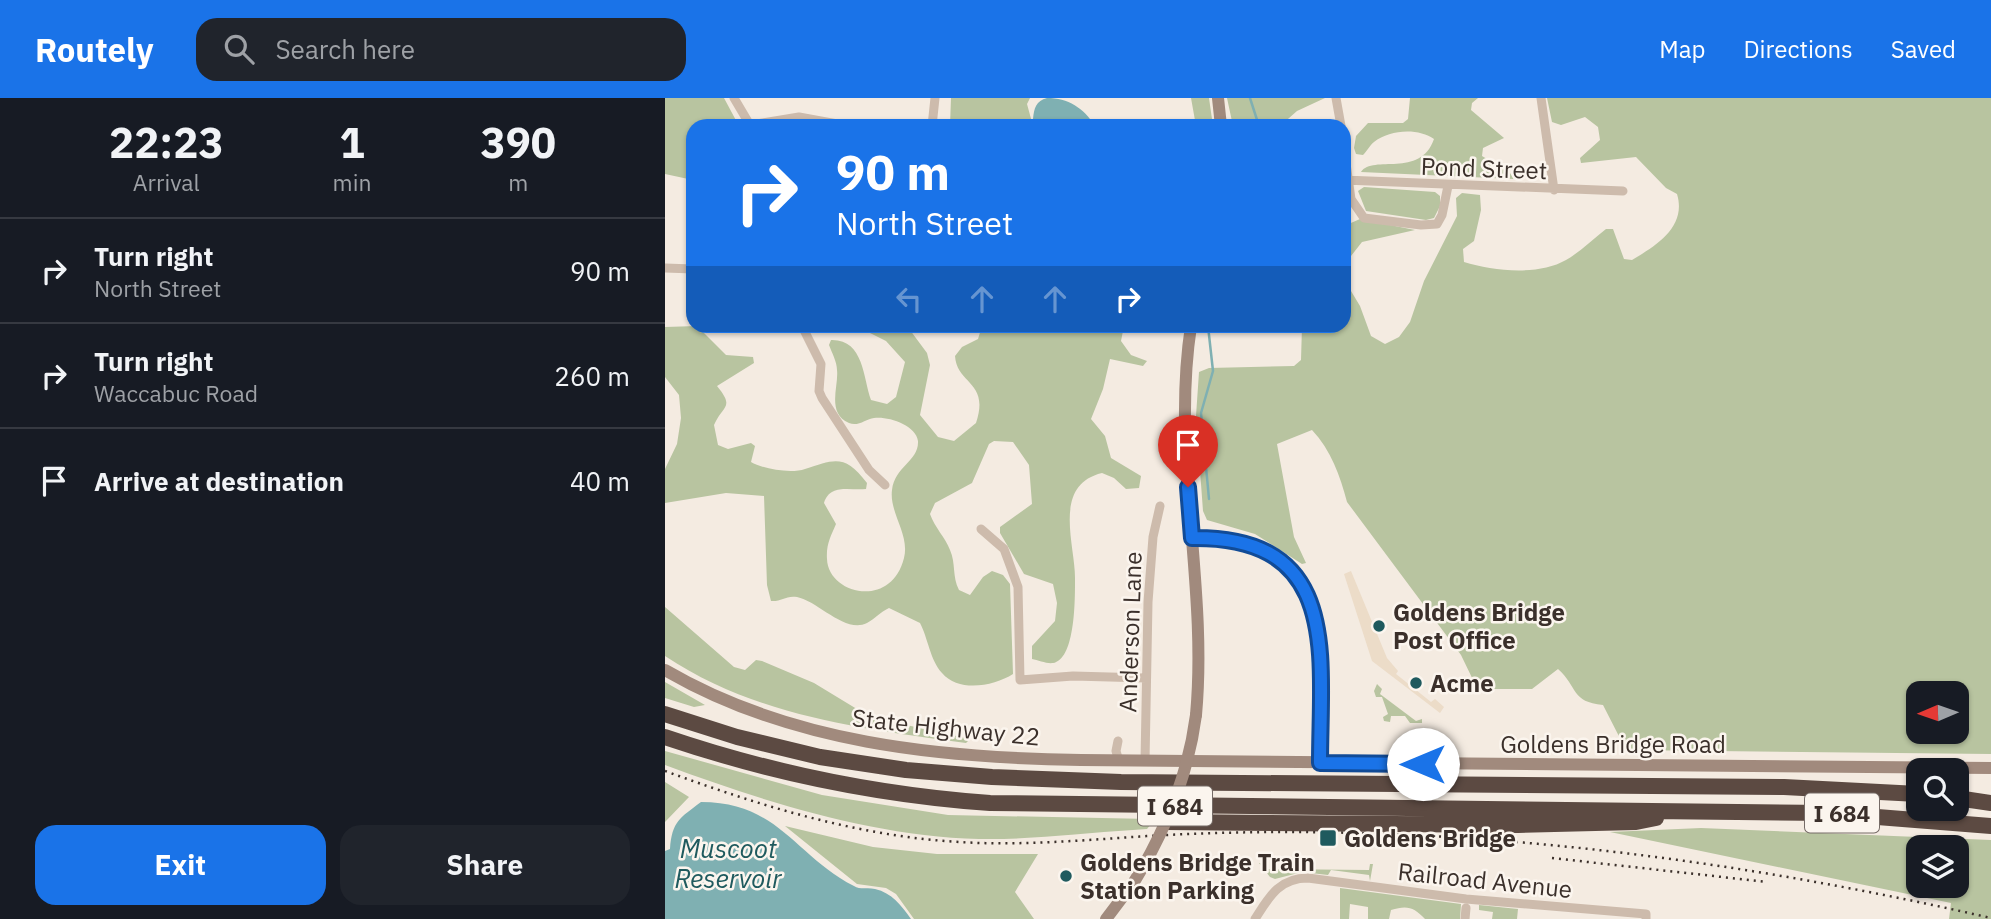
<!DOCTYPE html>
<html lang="en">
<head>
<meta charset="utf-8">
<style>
  :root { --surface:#171b24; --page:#20242c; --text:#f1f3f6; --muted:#9ea1a6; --line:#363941; --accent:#1a73e8 }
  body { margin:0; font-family:"IBM Plex Sans",sans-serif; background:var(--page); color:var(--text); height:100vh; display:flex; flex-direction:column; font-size:26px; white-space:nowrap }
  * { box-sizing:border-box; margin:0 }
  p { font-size:23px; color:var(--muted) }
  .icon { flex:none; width:38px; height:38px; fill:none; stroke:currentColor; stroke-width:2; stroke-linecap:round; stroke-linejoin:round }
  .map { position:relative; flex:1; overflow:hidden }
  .side { display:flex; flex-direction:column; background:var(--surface); width:665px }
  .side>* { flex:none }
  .hud { position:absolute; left:21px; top:21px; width:665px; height:214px; border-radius:21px; box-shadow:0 2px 5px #0004; background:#1a73e8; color:#fff; overflow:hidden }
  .needle { width:46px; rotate:268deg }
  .fabs { position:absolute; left:1241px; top:583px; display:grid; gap:14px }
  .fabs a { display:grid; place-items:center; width:63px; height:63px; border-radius:14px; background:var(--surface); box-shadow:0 2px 5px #0004; font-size:35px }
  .pin { position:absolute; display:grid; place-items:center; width:60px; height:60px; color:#fff; margin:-72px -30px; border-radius:50% 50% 50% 0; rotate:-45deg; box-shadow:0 0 7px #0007 }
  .pin .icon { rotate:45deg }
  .me { position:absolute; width:77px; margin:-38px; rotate:270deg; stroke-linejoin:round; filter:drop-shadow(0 0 5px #0008) }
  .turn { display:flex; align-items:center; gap:24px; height:147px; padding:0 35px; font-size:32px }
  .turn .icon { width:91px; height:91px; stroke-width:2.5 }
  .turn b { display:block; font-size:49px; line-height:60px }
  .lanes { display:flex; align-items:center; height:66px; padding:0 35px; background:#0003; justify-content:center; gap:35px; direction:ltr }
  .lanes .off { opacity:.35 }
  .eta { display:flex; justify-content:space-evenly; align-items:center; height:119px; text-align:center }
  .eta b { font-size:42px; font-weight:700; line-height:49px }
  .primary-button { display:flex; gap:14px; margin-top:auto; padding:14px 35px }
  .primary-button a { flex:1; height:80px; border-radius:21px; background:var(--accent); color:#fff; font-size:28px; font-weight:700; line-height:80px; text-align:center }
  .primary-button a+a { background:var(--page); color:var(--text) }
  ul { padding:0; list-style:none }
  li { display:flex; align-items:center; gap:21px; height:105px; padding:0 35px; border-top:2px solid var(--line) }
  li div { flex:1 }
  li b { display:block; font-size:26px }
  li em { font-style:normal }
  header { display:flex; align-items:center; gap:42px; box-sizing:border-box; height:98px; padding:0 35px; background:var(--accent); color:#fff }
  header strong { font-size:33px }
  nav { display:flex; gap:38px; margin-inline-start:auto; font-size:24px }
  .search { width:490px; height:63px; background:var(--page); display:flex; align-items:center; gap:18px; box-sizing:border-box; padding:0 24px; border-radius:21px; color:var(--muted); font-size:26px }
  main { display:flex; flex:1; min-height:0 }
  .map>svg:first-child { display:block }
</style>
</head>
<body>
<header>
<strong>Routely</strong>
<div class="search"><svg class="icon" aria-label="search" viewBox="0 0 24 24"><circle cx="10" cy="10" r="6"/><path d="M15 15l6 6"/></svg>Search here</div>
<nav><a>Map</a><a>Directions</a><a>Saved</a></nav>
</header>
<main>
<section class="side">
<div class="eta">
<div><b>22:23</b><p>Arrival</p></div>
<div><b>1</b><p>min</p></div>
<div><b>390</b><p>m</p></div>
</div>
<ul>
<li><svg class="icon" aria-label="right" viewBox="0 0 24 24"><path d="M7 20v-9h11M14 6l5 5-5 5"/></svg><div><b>Turn right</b><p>North Street</p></div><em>90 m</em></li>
<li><svg class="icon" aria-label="right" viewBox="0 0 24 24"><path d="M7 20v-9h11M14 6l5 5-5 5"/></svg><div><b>Turn right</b><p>Waccabuc Road</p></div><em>260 m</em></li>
<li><svg class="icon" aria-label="arrive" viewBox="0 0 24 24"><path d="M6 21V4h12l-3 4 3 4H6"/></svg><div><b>Arrive at destination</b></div><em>40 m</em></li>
</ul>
<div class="primary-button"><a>Exit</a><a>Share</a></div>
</section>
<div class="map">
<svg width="1326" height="821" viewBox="0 0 1326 821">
  <rect width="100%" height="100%" fill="#f4ebe1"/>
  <path fill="#b8c4a0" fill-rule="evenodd" d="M0,0h59l15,28h-46v54l-28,-6z
    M286,0h79l-3,6 6,22h-83z
    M526,0h18l4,28h-17z
    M562,0h98l-28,13 -17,15h-47z
    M745,0h68l-6,5 -1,7 33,28 -21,10 -1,8 28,17 4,6 -153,-7c12,-18 59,7 73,-33 -15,-11 -44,-10 -60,3 -4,3 -7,9 -11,13l-7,-1 -2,-6 2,-12 12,-13h35l5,-4z
    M882,0h444v656l-365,-4 -23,-45c-32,-3 -25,-18 -45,-36l-26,20h-42l-15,-5 -14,-29 -114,-153c-7,-26 -16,-52 -35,-72l-35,14 17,93 12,26 -4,1 -47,-30 -48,-14 -4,-9 -7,-95 3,-44 10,-4 85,-2 7,-6 1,-34h42v-100l16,-7 55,11 -53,12 -11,14 -3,30 12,20 11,30 14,8 14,-7 11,-15 14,-41 33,-65 -1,-18 6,-5 18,2 1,15 -7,31 -11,8 1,13c29,9 74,14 102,-2 14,-8 27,-21 40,-31h7l11,30 8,1c24,-14 55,-33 45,-66l-11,-6 -30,-31 -55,6 -1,-5 20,-18 -2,-13 -13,-10 -24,8 -9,-3zM1253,595h39v39h-39z
    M699,89l71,5 5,4v10l-6,12 -8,2 -60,-9 -8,-20z
    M32,228l29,29 27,2 1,6 -37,23c18,22 6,19 -3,39l4,20 10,4 23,-6 4,3 -4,16c12,7 40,12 54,7 30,-10 40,-15 62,14l-1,6c-15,2 -36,-6 -42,14l12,21c-5,12 -10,20 -9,35 1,35 64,51 77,-1 6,-24 -15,-45 -12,-68 3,-24 27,-29 26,-49 -2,-16 -30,-25 -44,-23 -8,1 -16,9 -25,5 -23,-10 -10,-37 -12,-53 0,-8 -5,-17 -8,-25l2,-5c33,-1 32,38 40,60l16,4 9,-7 9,-35 -19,-21 -30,-15h51l20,27 3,12 -10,50 18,22 16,4 22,-18c14,-42 -19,-38 -21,-67l7,-9 16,-8 4,-13h142l-3,15 10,14 16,6 -4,5 -33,-7 -7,30 -12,30 14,17 6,22 30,18 -2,12 -13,1 -12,-11 -12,-5c-50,12 -27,71 -27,105 0,18 1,81 -22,85 -6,1 -15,-3 -21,-4v-13l23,-25 2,-18 -4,-19 -29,-10 -24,-41v-6l32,-23 -3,-39 -16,-23 -19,-1 -5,3 -17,39 -37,20 -5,11c5,14 15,23 20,36 6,13 2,27 9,40l11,5 13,-18 9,-6 11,4 7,9 3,90c-19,12 -54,19 -71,-1 -12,-13 -14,-35 -22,-50l-31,-15c-9,4 -14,11 -22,15 -22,11 -49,-22 -70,-26 -11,-2 -16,5 -26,4l-4,-16 -3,-89 -38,-3 -61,10v-34l12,-25 4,-26 -2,-23 -14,-18v-50z
    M0,509l69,60 11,3 11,-10 6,1 52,22 56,34 100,22 -4,4c-104,-14 -211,-27 -301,-87z
    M0,584l40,23 -11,2 -29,-9z
    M712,586l5,5 -2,5 36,27 6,-2v4h-12l-5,-7h-14l-1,6 -6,-1 -1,-4 5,-3 -6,-17h-6l-2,-6z
    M0,653l157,44 126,20 203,4v5l-4,5 -14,1c-51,3 -103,10 -154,9 -107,-3 -214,-37 -314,-74z
    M0,684l24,15 -24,25z
    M120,728l88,21 64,7h101l-23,38 19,27h-120l-18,-25 -10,-6 -29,-4z
    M1036,730l290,12v79h-42l2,-16 -341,-71zM1253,749h39v39h-39z
    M594,765h6l1,6 103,1 1,-6h3l-3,17 -1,-6 -38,-5 -3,5 -26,-3 -27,7 -5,-2z
    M675,790l121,16 -1,15h-35c-11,-12 -18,-14 -34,-9l-2,9h-21v-12l-18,-3 -1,15h-9z
    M814,807l39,4 -1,10h-25l1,-7 -14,-2z"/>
  <path fill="#ecdcc8" d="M686,473l36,87 11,13 -2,3 35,28 4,-3 9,8 -4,6 -68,-52 -28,-87z"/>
  <path fill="#7fb0b2" d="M382,0c21,0 37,10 48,28h-56l-6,-7c1,-11 3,-18 14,-21z
    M36,704c78,0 94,54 153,84 6,4 14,1 21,3 17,4 26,16 36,30h-246v-68l5,-2c2,-28 10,-31 31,-47z"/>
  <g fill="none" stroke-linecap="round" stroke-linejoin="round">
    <path stroke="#7fb0b2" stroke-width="2.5" d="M585,0l9,28
      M543,228l5,45 -12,42 8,86"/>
    <path stroke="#cdbbac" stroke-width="9" d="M69,0l16,27 49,-8 49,9
      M671,0l5,28
      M876,0l13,92
      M267,28l3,-28
      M679,51l7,50 13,19 57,7 16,-1 5,-9 6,-29
      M679,82l279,11
      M0,170l28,1
      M137,228l19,38 -2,27 3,7 47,72 16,15
      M316,431l23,20 14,38 2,93 53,-4 73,2
      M453,643l-2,10 3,10
      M480,663l3,-159 5,-65 7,-31
      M590,821c14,-22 24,-41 53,-41l158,21 180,15v5
      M800,821l1,-11"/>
    <path stroke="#a18a7d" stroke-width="12" d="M553,0l3,28
      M526,228c-20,130 17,259 5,389
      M527,440c150,-2 129,116 128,225
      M0,572c125,73 274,88 416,90l910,8
      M441,821l28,-37"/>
    <path stroke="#5c4a42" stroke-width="16" d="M0,616l72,23 83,20 86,13 86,7 129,5 663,5 134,7
      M0,639c106,36 214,58 325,66l837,10 164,13
      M1292,700l34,5
      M501,724l352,3 118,-3 20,-4"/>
    <path stroke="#3b302b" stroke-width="2.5" stroke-dasharray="2 5" stroke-linecap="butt" d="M0,673c96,35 192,65 294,71 63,4 126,-2 189,-6 69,-4 139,-5 209,-3 215,6 425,37 634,85
      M887,760l215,24"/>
    <path stroke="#a18a7d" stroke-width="12" d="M469,784c32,-52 54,-106 62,-167"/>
  </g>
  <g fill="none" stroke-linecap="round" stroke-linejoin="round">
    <g stroke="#114b97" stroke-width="18">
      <path id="route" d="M523,389l4,51c150,-2 128,117 128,225l103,1"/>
    </g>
    <use href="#route" stroke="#1a73e8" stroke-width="12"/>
  </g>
  <g fill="#1f5a5e" stroke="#fbf5ee" stroke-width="2.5">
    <circle cx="714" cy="528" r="7"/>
    <circle cx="751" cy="585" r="7"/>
    <rect x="654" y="731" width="18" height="18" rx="3.5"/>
    <circle cx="401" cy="778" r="7"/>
  </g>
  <g text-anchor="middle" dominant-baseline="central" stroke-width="5" stroke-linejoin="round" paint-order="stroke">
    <g fill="#fbf5ee" stroke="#756b66" stroke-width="2">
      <rect x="473" y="688.5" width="74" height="39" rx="5"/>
      <rect x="1140" y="695.5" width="74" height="39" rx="5"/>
    </g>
    <g font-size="23" font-weight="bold" fill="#3b302b">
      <text x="510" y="708">I 684</text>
      <text x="1177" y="715">I 684</text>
    </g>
    <g font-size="24" fill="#3b302b" stroke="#fbf5ee">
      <text transform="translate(819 70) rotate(2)">Pond Street</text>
      <text transform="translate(465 534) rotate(-88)">Anderson Lane</text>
      <text transform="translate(281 629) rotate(6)">State Highway 22</text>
      <text x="948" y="646">Goldens Bridge Road</text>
      <text transform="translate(820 782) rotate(6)">Railroad Avenue</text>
    </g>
    <g font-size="24" font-weight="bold" fill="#3b302b" stroke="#fbf5ee" text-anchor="start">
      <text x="728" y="514">Goldens Bridge<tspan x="728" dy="28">Post Office</tspan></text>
      <text x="765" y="585">Acme</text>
      <text x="679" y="740">Goldens Bridge</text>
      <text x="415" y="764">Goldens Bridge Train<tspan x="415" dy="28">Station Parking</tspan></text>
    </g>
    <g font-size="26" font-style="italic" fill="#1f5a5e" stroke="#fbf5ee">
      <text x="63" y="750">Muscoot<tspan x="63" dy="30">Reservoir</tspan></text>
    </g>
  </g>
</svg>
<div class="fabs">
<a><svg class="needle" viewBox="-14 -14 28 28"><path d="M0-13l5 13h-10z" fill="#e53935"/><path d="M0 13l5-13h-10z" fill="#9ea1a6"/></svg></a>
<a><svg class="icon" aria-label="search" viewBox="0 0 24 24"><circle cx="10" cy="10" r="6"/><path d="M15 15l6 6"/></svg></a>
<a><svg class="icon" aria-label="layers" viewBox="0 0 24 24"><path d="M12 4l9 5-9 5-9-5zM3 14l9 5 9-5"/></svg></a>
</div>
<div class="pin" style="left:523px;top:389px;background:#d93025"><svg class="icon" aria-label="arrive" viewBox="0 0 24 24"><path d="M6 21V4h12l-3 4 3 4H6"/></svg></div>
<svg class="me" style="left:758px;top:666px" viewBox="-20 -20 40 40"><circle r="19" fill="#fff"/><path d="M0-13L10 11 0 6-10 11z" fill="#1a73e8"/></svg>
<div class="hud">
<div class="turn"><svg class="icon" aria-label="right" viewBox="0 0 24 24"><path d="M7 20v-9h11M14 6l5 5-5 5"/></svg><div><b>90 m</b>North Street</div></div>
<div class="lanes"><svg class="icon off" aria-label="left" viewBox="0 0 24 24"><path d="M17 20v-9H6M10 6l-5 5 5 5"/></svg><svg class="icon off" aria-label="ahead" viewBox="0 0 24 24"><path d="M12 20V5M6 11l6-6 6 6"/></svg><svg class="icon off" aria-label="ahead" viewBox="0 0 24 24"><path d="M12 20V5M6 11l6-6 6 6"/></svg><svg class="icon" aria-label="right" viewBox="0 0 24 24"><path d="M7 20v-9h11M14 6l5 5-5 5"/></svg></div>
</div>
</div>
</main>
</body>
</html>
